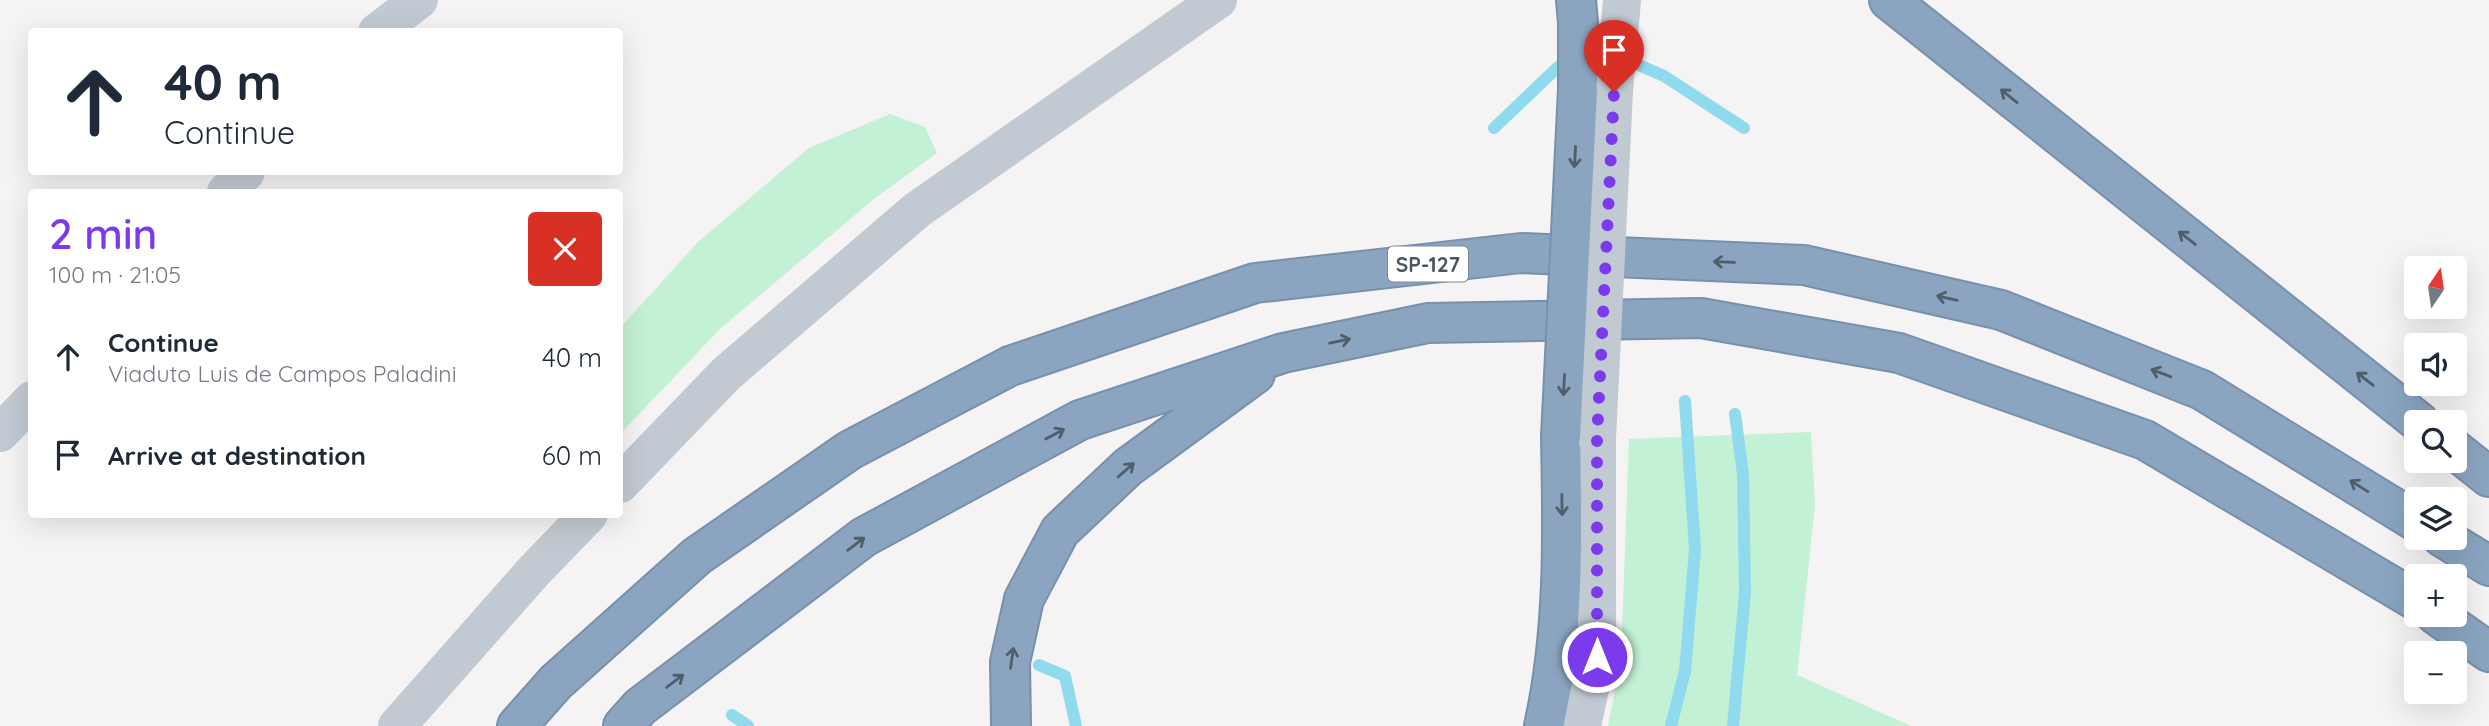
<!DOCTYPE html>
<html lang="en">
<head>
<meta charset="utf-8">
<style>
  :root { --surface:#fff; --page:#f2f2f3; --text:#1f2937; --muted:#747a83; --accent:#7c3aed }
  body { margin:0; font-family:Quicksand,sans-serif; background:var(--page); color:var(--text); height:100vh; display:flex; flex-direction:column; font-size:26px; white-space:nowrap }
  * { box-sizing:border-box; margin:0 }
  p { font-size:23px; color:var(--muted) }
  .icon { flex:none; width:38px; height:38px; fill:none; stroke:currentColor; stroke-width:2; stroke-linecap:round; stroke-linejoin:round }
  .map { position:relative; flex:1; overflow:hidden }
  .side { position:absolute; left:28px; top:189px; width:595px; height:329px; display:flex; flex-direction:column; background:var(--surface); border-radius:7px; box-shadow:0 7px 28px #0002 }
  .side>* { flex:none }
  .hud { position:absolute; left:28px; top:28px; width:595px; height:147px; border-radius:7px; box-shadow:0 7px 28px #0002; background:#fff; color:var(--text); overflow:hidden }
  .needle { width:46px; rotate:13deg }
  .tools { position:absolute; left:2404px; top:256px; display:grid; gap:14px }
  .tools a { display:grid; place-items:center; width:63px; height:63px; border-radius:7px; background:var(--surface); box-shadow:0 7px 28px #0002; font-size:35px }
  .pin { position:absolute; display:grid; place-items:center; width:60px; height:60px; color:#fff; margin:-72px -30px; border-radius:50% 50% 50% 0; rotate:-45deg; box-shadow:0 0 7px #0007 }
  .pin .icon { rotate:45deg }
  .me { position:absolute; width:77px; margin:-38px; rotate:0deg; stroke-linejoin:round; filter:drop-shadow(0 0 5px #0008) }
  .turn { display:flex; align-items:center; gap:24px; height:147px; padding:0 21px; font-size:32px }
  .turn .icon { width:91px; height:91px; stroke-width:2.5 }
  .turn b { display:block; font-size:49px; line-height:60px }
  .round { display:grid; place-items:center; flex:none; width:74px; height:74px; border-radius:7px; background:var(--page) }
  .headline { display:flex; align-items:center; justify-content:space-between; height:119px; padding:0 21px }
  h1 { font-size:42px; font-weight:600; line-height:52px; color:var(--accent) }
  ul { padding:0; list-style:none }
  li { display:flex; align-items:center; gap:21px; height:98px; padding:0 21px }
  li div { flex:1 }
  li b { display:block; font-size:26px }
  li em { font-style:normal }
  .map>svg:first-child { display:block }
</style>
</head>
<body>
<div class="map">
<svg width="2489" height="726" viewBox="0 0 2489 726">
  <rect width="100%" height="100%" fill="#f5f3f3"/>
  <path fill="#c3f1d5" d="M890,114l35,13 12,26 -63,46 -154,130 -100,105v-105l8,-10 70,-77 111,-94z
    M1811,432l4,73 -18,170 114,51h-303l13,-66 8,-221z"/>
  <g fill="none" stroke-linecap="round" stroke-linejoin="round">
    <path stroke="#90daee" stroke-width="12" d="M1641,66l23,10 80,52
      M1494,128l64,-61 12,1
      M1039,665l26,11 11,50
      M732,715l16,11
      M1671,726l14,-55 10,-122 -10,-148
      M1733,726l12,-134 -2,-118 -8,-60"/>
    <g stroke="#7690ad" stroke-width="42">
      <path id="highway" d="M1576,0l2,23v66
        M1889,0l530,422
        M2455,450l34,27
        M2442,537l47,29
        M2435,614l54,38
        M517,726l39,-44 141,-126 153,-106 160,-84 245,-83 266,-30 283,12 197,45 201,80 215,132
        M623,726l17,-19 224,-170 216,-117 203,-67 145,-30 273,-5 198,35 246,87 272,161
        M1011,726l-1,-64 14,-63 36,-68 68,-64 127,-93
        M1544,726c21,-95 19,-192 17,-289"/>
    </g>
    <path stroke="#c1cad2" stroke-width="38" d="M377,32l42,-32
      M1614,91l8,-91
      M226,192l20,-20
      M0,433l32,-33
      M620,484l106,-110 191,-164 301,-210
      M397,726l137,-155 55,-57
      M1582,726l15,-69v-219"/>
    <use href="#highway" stroke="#8ba5c1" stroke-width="38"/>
    <g stroke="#7690ad" stroke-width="42" stroke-linecap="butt">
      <path id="highway-bridge" d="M1561,437l17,-348"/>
    </g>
    <path stroke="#c1cad2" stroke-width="38" d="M1597,438l17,-347"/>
    <use href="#highway-bridge" stroke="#8ba5c1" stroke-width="38"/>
  </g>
  <defs><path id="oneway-shaft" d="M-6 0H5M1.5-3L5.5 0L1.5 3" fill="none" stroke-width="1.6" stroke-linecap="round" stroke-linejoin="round" transform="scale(1.75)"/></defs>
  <g stroke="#505e6b">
    <use href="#oneway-shaft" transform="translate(2009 96) rotate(-141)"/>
    <use href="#oneway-shaft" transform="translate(1575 157) rotate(93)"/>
    <use href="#oneway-shaft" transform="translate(2187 238) rotate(-142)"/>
    <use href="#oneway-shaft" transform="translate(1724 262) rotate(-178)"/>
    <use href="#oneway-shaft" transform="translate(1947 298) rotate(-167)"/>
    <use href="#oneway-shaft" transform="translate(1340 341) rotate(-12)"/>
    <use href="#oneway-shaft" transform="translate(2161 373) rotate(-159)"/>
    <use href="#oneway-shaft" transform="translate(2365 379) rotate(-142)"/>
    <use href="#oneway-shaft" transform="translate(1564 385) rotate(93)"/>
    <use href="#oneway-shaft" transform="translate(1055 434) rotate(-28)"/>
    <use href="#oneway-shaft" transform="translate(1126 470) rotate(-41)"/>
    <use href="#oneway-shaft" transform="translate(2359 486) rotate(-148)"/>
    <use href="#oneway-shaft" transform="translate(1562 505) rotate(89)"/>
    <use href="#oneway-shaft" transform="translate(856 544) rotate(-37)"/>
    <use href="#oneway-shaft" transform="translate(1012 658) rotate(-82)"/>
    <use href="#oneway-shaft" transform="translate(675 681) rotate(-37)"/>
  </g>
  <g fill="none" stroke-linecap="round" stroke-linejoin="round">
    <path stroke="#7c3aed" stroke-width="12" stroke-dasharray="0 21.6" d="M1597,657v-219l17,-346"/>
  </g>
  <g text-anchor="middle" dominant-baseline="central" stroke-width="6" stroke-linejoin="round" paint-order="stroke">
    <rect fill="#fff" stroke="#808990" stroke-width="2" x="1388" y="246.5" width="80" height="35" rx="5"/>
    <g font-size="21" font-weight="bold" fill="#4a5661">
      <text x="1428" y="264">SP-127</text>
    </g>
  </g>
</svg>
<div class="tools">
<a><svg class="needle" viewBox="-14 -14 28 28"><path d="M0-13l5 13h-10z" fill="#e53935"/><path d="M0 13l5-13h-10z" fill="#747a83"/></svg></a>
<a><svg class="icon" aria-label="sound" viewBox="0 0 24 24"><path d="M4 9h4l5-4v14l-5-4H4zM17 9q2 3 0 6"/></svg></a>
<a><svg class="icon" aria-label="search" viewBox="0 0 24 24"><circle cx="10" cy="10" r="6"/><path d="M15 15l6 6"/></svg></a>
<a><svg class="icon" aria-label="layers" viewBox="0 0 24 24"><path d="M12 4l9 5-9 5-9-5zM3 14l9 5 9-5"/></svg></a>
<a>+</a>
<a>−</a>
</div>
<div class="pin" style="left:1614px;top:92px;background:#d93025"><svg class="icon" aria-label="arrive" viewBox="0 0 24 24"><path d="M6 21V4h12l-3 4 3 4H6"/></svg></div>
<svg class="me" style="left:1597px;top:657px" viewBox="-20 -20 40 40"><circle r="17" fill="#7c3aed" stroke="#fff" stroke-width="3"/><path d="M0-11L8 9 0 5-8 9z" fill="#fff"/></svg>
<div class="hud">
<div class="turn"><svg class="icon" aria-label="ahead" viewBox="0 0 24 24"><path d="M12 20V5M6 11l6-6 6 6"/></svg><div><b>40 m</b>Continue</div></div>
</div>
<section class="side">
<div class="headline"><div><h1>2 min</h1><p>100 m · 21:05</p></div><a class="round" style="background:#d93025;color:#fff"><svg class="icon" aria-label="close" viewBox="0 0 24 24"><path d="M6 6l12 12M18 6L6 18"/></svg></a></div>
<ul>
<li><svg class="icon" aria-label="ahead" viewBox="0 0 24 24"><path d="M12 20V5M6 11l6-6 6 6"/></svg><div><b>Continue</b><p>Viaduto Luis de Campos Paladini</p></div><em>40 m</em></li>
<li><svg class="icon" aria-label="arrive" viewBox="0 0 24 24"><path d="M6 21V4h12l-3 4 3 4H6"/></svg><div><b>Arrive at destination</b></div><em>60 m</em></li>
</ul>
</section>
</div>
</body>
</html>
